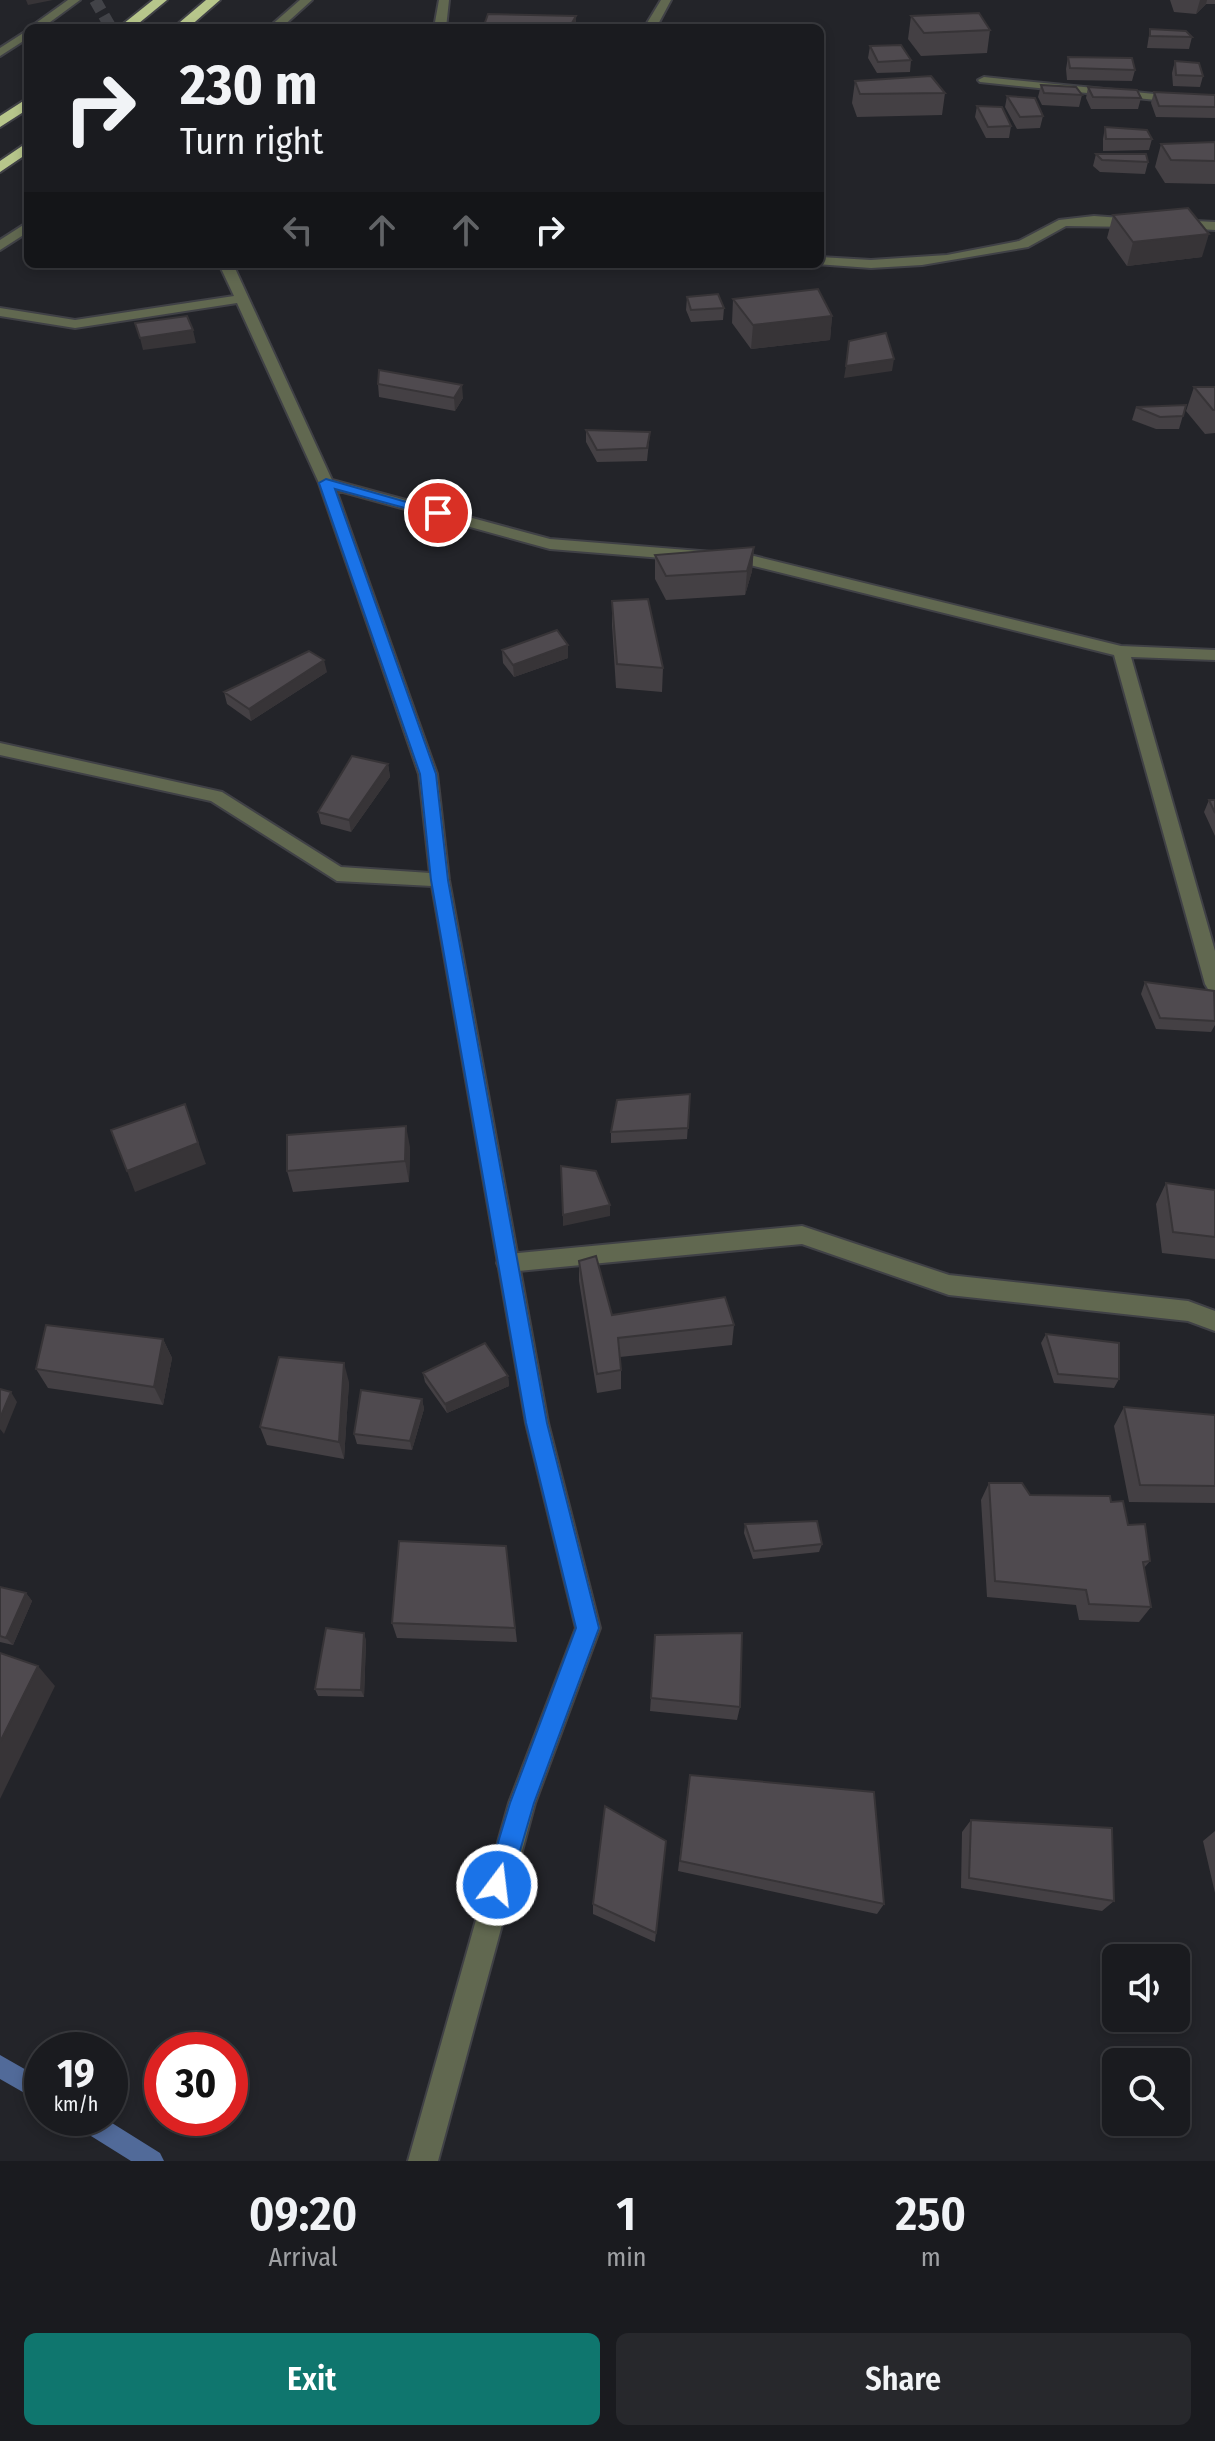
<!DOCTYPE html>
<html lang="en">
<head>
<meta charset="utf-8">
<style>
  :root { --surface:#1a1b1f; --page:#27282c; --text:#f1f3f6; --muted:#9fa1a4; --line:#38393d; --accent:#0f766e }
  body { margin:0; font-family:"Fira Sans Condensed",sans-serif; background:var(--page); color:var(--text); height:100vh; display:flex; flex-direction:column; font-size:30px; white-space:nowrap }
  * { box-sizing:border-box; margin:0 }
  p { font-size:26px; color:var(--muted) }
  .icon { flex:none; width:44px; height:44px; fill:none; stroke:currentColor; stroke-width:2; stroke-linecap:round; stroke-linejoin:round }
  .map { position:relative; height:2161px; overflow:hidden }
  .details { display:flex; flex-direction:column; background:var(--surface); flex:1 }
  .details>* { flex:none }
  .top-card { position:absolute; left:24px; top:24px; width:800px; height:244px; border-radius:12px; box-shadow:0 4px 12px #0003,0 0 0 2px var(--line); background:#1a1b1f; color:var(--text); overflow:hidden }
  .fabs { position:absolute; left:1102px; top:1944px; display:grid; gap:16px }
  .fabs a { display:grid; place-items:center; width:88px; height:88px; border-radius:12px; background:var(--surface); box-shadow:0 4px 12px #0003,0 0 0 2px var(--line); font-size:40px }
  .speed { position:absolute; left:24px; top:2032px; display:flex; gap:16px; font-size:40px; font-weight:700; text-align:center }
  .speed>* { display:grid; place-content:center; width:104px; height:104px; border-radius:50%; background:var(--surface); box-shadow:0 4px 12px #0003,0 0 0 2px var(--line); line-height:1 }
  .speed small { font-size:20px; font-weight:400 }
  .speed .limit { border:12px solid #d22; background:#fff; color:#111 }
  .pin { position:absolute; display:grid; place-items:center; width:68px; height:68px; color:#fff; margin:-34px; border:4px solid #fff; border-radius:50%; box-shadow:0 2px 8px #0007 }
  .me { position:absolute; width:88px; margin:-44px; rotate:15deg; stroke-linejoin:round; filter:drop-shadow(0 0 6px #0008) }
  .turn { display:flex; align-items:center; gap:28px; height:168px; padding:0 24px; font-size:36px }
  .turn .icon { width:104px; height:104px; stroke-width:2.5 }
  .turn b { display:block; font-size:56px; line-height:68px }
  .lanes { display:flex; align-items:center; height:76px; padding:0 24px; background:#0003; justify-content:center; gap:40px; direction:ltr }
  .lanes .off { opacity:.35 }
  .eta { display:flex; justify-content:space-evenly; align-items:center; height:136px; text-align:center }
  .eta b { font-size:48px; font-weight:600; line-height:56px }
  .primary-button { display:flex; gap:16px; margin-top:auto; padding:16px 24px }
  .primary-button a { flex:1; height:92px; border-radius:12px; background:var(--accent); color:#fff; font-size:32px; font-weight:600; line-height:92px; text-align:center }
  .primary-button a+a { background:var(--page); color:var(--text) }
  .map>svg:first-child { display:block }
</style>
</head>
<body>
<div class="map">
<svg width="1215" height="2161" viewBox="0 0 1215 2161">
  <rect width="100%" height="100%" fill="#232429"/>
  <g fill="none" stroke-linecap="round" stroke-linejoin="round">
    <path fill="#516a99" fill-rule="evenodd" d="M0,2055l42,24v24l-42,-24z
      M71,2118h33l56,35 4,8h-33l-56,-35z"/>
    <path stroke="#424348" stroke-width="12" stroke-dasharray="12 6" stroke-linecap="butt" d="M95,0l16,28"/>
    <g stroke="#404146" stroke-width="4">
      <path id="service" d="M661,0h10l-15,28h-12z
        M984,77l231,23v6l-235,-24 -2,-2z
        M802,1226l147,49 239,26 27,10v20l-27,-10 -239,-26 -147,-51 -294,28 -8,-2 -3,-7 3,-7 8,-2z"/>
    </g>
    <g stroke="#404146" stroke-width="4">
      <path id="minor" d="M68,0h12l-38,28h-13z
        M300,0h12l-31,28h-13z
        M439,0h10l-3,28h-12z
        M28,30v8l-28,18v-8z
        M1094,216l41,3 6,4 -6,4 -69,-1 -38,21 -106,18 -51,3 -55,-4h4v-7l51,3 76,-5 72,-14 40,-21z
        M1175,220l40,2v8l-44,-3v-6z
        M28,222v10l-28,18v-10z
        M219,264h14l99,216 218,59 200,16 371,91 94,4v10l-84,-3 84,294v40l-7,-2 -3,-5 -91,-329 -364,-90 -200,-16 -214,-59 101,284 12,106 99,543 52,205 -65,175 -97,358h-30l101,-358 67,-175 -50,-205 -94,-537 -95,-5 -126,-80 -211,-46v-12l222,49 119,75 89,6 -11,-99 -100,-291 -82,-180 -162,25 -75,-12v-8l75,12 159,-24z"/>
    </g>
    <g stroke="#404146" stroke-width="4">
      <path id="motorway" d="M153,0h14l-34,28h-15z
        M206,0h14l-32,28h-15z
        M28,98v11l-28,18v-11z
        M28,142v11l-28,19v-11z"/>
    </g>
    <use href="#service" fill="#616850" fill-rule="evenodd"/>
    <use href="#minor" fill="#616850" fill-rule="evenodd"/>
    <use href="#motorway" fill="#b7c68b" fill-rule="evenodd"/>
  </g>
  <path fill="#444044" d="M1170,0h45v4h-9l-10,10 -22,-2z
    M911,16l79,14 -3,23 -66,3 -13,-17z
    M1150,29l42,8 -3,12 -42,-1z
    M870,46l41,14 -1,12 -33,1 -9,-15z
    M1068,57l67,13 -3,11 -65,-1 -1,-11z
    M1175,61l28,15 -3,11 -27,-1 -1,-13z
    M855,81l90,12 -3,22 -85,2 -5,-14z
    M1041,85l41,10 -3,12 -37,-2 -4,-8z
    M1088,87l53,11 -3,11h-47l-5,-11z
    M1154,92l61,3v23l-59,-1 -5,-14z
    M1007,96l36,20 -3,12 -23,1 -12,-22z
    M977,106l34,20 -2,12h-23l-11,-21z
    M1105,127l47,12 -3,11 -46,1v-12z
    M1215,142v42l-50,-1 -10,-16 6,-23z
    M1096,154l52,8 -3,12 -45,-2 -7,-6z
    M1113,215l89,42 -75,9 -20,-28z
    M687,297l37,11 -1,12 -32,2 -5,-12z
    M733,299l99,17 -2,24 -79,9 -19,-26z
    M378,384l85,14 -8,13 -76,-14z
    M1194,387h21v46l-10,1 -19,-23z
    M1186,405l-7,24h-23l-24,-9 4,-13z
    M586,430l64,2 -3,29 -50,1 -11,-20z
    M754,547l-2,24 -7,24 -79,5 -11,-21v-24z
    M612,601l51,67 -1,24 -46,-4 -4,-63z
    M502,650l66,8 -54,19 -11,-14z
    M327,672l-76,49 -24,-17 -3,-12z
    M388,764l2,13 -39,55 -30,-8 -3,-12z
    M1209,800h6v36l-11,-24z
    M1145,982l70,39v4l-4,7 -55,-3 -15,-35z
    M690,1094l-3,45 -76,4v-11z
    M410,1147l-1,35 -116,10 -6,-21z
    M1166,1183l49,7v69l-53,-6 -6,-49z
    M579,1261l33,54 122,10 -2,20 -112,12 1,13v19l-24,4 -18,-112z
    M1046,1334l73,45 -5,9 -60,-5 -13,-40z
    M163,1339l9,19 -9,47 -115,-17 -12,-19z
    M423,1373l85,3 1,10 -62,27 -22,-31z
    M349,1382l-5,77 -77,-14 -7,-18z
    M422,1399l2,10 -12,41 -55,-6 -3,-10z
    M1124,1407l91,8v88l-86,-1 -15,-76z
    M989,1483l41,12 81,7 17,23 22,36 -6,7 7,39 -12,15 -60,-2 -3,-15 -89,-8 -6,-97z
    M745,1524l77,20 -3,8 -66,7 -9,-26z
    M506,1546l11,96 -120,-4 -5,-15z
    M0,1587l26,6 6,8 -19,44 -13,-3z
    M364,1633l2,8 -2,56 -46,-1 -3,-7z
    M655,1635l85,72 -3,13 -87,-9z
    M688,1787l196,117 -7,10 -199,-43z
    M971,1820l143,81 -12,10 -141,-23 1,-56z
    M1215,1831v62l-12,-52z
    M666,1841l-11,101 -62,-28v-10z"/>
  <path fill="#373437" d="M26,0h27l-25,5z
    M1200,0h7l-1,4 -10,10z
    M576,16v12h-7z
    M1209,234l-7,23 -75,9 6,-24z
    M832,316l-2,24 -79,9 2,-24z
    M193,330l3,13 -53,7 -3,-12z
    M894,359l-2,12 -48,7 2,-12z
    M462,385l1,13 -8,13 -1,-13z
    M754,547l-2,24 -7,24 2,-24z
    M568,645v13l-54,19 -1,-12z
    M324,660l3,12 -76,49 -2,-12z
    M388,764l2,13 -39,55 -2,-12z
    M185,1104l21,60 -71,28 -8,-21z
    M406,1126l4,21 -1,35 -4,-21z
    M610,1205v11l-47,10v-11z
    M163,1339l9,19 -9,47 -9,-18z
    M344,1363l5,19 -5,77 -5,-17z
    M508,1376l1,10 -62,27 -2,-9z
    M11,1392l6,10 -13,32 -4,-5v-11z
    M422,1399l2,10 -12,41 -2,-9z
    M26,1593l6,8 -19,44 -7,-7z
    M364,1633l2,8 -2,56 -3,-7z
    M38,1666l17,20 -55,113v-57z"/>
  <path fill="#4f4a4f" stroke="#373437" stroke-width="2" d="M979,13l11,17 -66,3 -13,-17z
    M488,14l88,2 -7,12h-86z
    M1150,29l36,2 6,6 -42,-1z
    M901,45l10,15 -33,2 -8,-16z
    M1068,57l64,1 3,12 -65,-2z
    M1175,61l24,2 4,13 -27,-1z
    M931,76l14,17 -85,1 -5,-13z
    M1041,85l35,2 6,8 -38,-2z
    M1088,87l49,3 4,8 -48,-1z
    M1154,92l61,3v12l-56,-1z
    M1007,96l28,2 8,18 -23,1z
    M977,106l25,1 9,19 -23,1z
    M1105,127l42,3 5,9h-46z
    M1215,142v19l-44,-1 -10,-16z
    M1096,154h50l2,8 -46,-2z
    M1188,208l21,26 -76,8 -20,-27z
    M818,289l14,27 -79,9 -20,-26z
    M718,294l6,14 -33,2 -4,-13z
    M187,316l6,14 -53,8 -5,-15z
    M886,333l8,26 -48,7 3,-25z
    M379,370l83,15 -8,13 -76,-14z
    M1194,387h21v23h-2z
    M1186,405l-3,11 -23,1 -24,-10z
    M586,430l64,2 -3,16 -50,2z
    M754,547l-7,24 -81,5 -11,-21z
    M648,599l15,69 -46,-4 -5,-63z
    M557,630l11,15 -55,20 -11,-15z
    M309,651l15,9 -75,49 -25,-17z
    M352,756l36,8 -39,56 -31,-8z
    M1209,800h6v13z
    M1145,982l69,9 1,30 -55,-3z
    M690,1094l-2,34 -77,4 6,-32z
    M185,1104l13,39 -71,28 -16,-41z
    M406,1126l-1,35 -118,10v-36z
    M561,1166l35,5 14,34 -47,10z
    M1166,1183l49,7v47l-42,-5z
    M596,1256l16,59 113,-18 9,28 -116,13 3,32 -24,4 -18,-113z
    M46,1325l117,14 -9,48 -118,-18z
    M1046,1334l73,9v36l-61,-5z
    M485,1343l23,33 -63,28 -22,-31z
    M279,1357l65,6 -5,79 -79,-15z
    M0,1389l11,3 -11,26z
    M361,1390l61,9 -12,42 -56,-7z
    M1124,1407l91,8v71l-75,-1z
    M989,1483h33l8,12 80,1 1,6 12,-1 5,24 17,-1 5,37 -7,1 8,45 -62,-3 -3,-14 -91,-9z
    M817,1521l5,23 -68,7 -9,-27z
    M399,1541l107,5 9,82 -123,-5z
    M0,1587l26,6 -20,45 -6,-2z
    M326,1628l38,5 -3,57 -46,-1z
    M742,1633l-2,74 -89,-9 4,-63z
    M0,1653l38,13 -38,76z
    M690,1775l184,17 10,112 -204,-43z
    M605,1806l61,35 -10,92 -63,-29z
    M971,1820l141,8 2,73 -145,-23z"/>
  <path fill="#1a73e8" stroke="#114b97" stroke-width="2" d="M326,479l119,34 -7,4 -103,-28 101,285 12,106 99,543 52,205 -65,175 -24,82 -4,9 -9,4 -8,-4 -4,-9 25,-82 66,-175 -50,-205 -95,-543 -11,-106 -101,-291z"/>
</svg>
<div class="fabs">
<a><svg class="icon" aria-label="sound" viewBox="0 0 24 24"><path d="M4 9h4l5-4v14l-5-4H4zM17 9q2 3 0 6"/></svg></a>
<a><svg class="icon" aria-label="search" viewBox="0 0 24 24"><circle cx="10" cy="10" r="6"/><path d="M15 15l6 6"/></svg></a>
</div>
<div class="speed"><div>19<small>km/h</small></div><div class="limit">30</div></div>
<div class="pin" style="left:438px;top:513px;background:#d93025"><svg class="icon" aria-label="arrive" viewBox="0 0 24 24"><path d="M6 21V4h12l-3 4 3 4H6"/></svg></div>
<svg class="me" style="left:497px;top:1885px" viewBox="-20 -20 40 40"><circle r="17" fill="#1a73e8" stroke="#fff" stroke-width="3"/><path d="M0-11L8 9 0 5-8 9z" fill="#fff"/></svg>
<div class="top-card">
<div class="turn"><svg class="icon" aria-label="right" viewBox="0 0 24 24"><path d="M7 20v-9h11M14 6l5 5-5 5"/></svg><div><b>230 m</b>Turn right</div></div>
<div class="lanes"><svg class="icon off" aria-label="left" viewBox="0 0 24 24"><path d="M17 20v-9H6M10 6l-5 5 5 5"/></svg><svg class="icon off" aria-label="ahead" viewBox="0 0 24 24"><path d="M12 20V5M6 11l6-6 6 6"/></svg><svg class="icon off" aria-label="ahead" viewBox="0 0 24 24"><path d="M12 20V5M6 11l6-6 6 6"/></svg><svg class="icon" aria-label="right" viewBox="0 0 24 24"><path d="M7 20v-9h11M14 6l5 5-5 5"/></svg></div>
</div>
</div>
<section class="details">
<div class="eta">
<div><b>09:20</b><p>Arrival</p></div>
<div><b>1</b><p>min</p></div>
<div><b>250</b><p>m</p></div>
</div>
<div class="primary-button"><a>Exit</a><a>Share</a></div>
</section>
</body>
</html>
